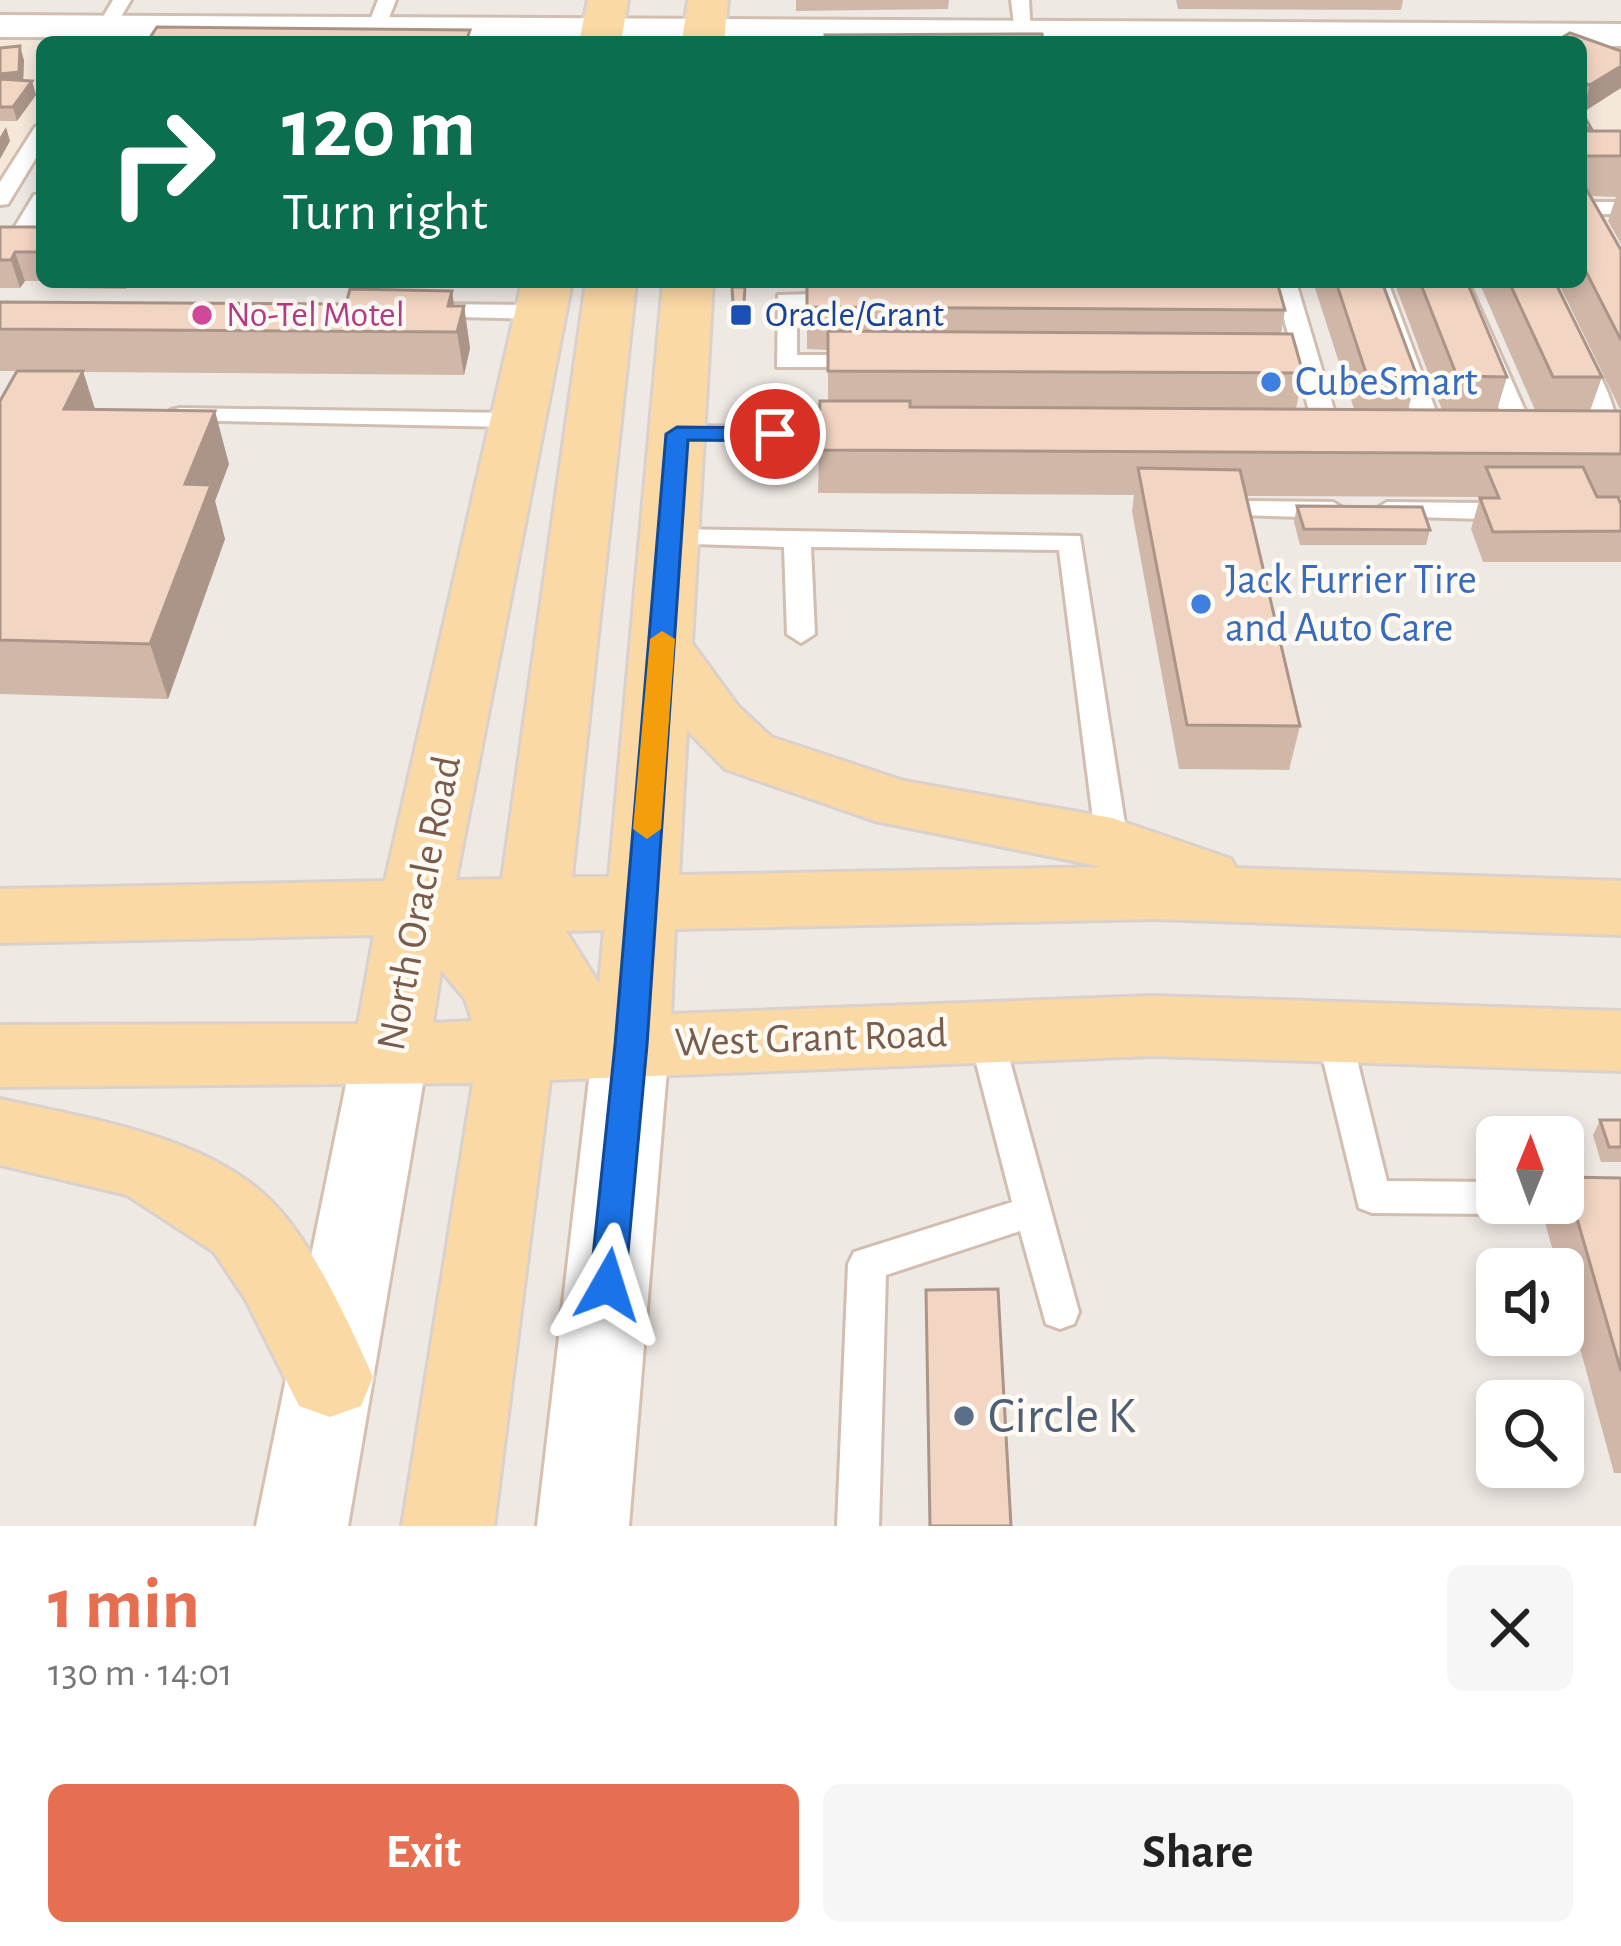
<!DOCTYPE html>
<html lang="en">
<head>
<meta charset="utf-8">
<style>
  :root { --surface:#fff; --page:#f6f6f6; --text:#222; --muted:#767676; --accent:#e76f51 }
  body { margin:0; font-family:"Alegreya Sans",sans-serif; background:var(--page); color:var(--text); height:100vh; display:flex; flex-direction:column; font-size:45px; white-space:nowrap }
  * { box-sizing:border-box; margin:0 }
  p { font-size:39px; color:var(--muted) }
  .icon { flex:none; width:66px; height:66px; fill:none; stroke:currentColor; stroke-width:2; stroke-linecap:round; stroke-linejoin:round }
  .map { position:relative; height:1526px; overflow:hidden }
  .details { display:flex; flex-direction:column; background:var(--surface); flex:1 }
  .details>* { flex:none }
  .banner { position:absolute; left:36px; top:36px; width:1551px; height:252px; border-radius:18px; box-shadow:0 6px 18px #0003; background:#0b6e4f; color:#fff; overflow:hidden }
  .needle { width:78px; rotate:1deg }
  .tools { position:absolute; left:1476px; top:1116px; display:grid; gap:24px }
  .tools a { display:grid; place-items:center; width:108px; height:108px; border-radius:18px; background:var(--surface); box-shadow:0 6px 18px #0003; font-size:60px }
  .pin { position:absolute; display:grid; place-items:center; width:102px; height:102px; color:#fff; margin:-51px; border:6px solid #fff; border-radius:50%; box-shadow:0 3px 12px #0007 }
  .me { position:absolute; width:132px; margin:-66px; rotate:6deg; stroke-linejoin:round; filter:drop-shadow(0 0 9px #0008) }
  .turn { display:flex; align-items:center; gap:42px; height:252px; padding:0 48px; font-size:54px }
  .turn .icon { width:156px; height:156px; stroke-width:2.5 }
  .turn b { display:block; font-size:84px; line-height:102px }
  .round { display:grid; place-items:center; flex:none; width:126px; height:126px; border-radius:18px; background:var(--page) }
  .summary { display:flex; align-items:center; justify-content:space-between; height:204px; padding:0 48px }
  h1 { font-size:72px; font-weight:700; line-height:90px; color:var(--accent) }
  .action { display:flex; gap:24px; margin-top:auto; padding:24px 48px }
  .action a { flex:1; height:138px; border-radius:18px; background:var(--accent); color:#fff; font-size:48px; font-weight:700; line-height:138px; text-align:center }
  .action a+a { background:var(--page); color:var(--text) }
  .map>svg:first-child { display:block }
</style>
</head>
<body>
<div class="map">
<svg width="1621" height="1526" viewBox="0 0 1621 1526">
  <rect width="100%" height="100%" fill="#fdf6ec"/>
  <path fill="#f5e8da" d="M1190,33l431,2v129h-40v-122h-388z
    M0,39l98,1 -56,2v89l-42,68z"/>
  <path fill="#efe9e4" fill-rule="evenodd" d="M0,0h1621v35l-431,-1 3,8h-1096l8,-14 -105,-2z
    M42,131v151h1539v-118h40v1362h-1621v-1327zM1497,1137h66v66h-66zM1497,1269h66v66h-66zM1497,1401h66v66h-66z"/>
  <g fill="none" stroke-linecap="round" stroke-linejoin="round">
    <g stroke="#d1beb0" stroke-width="6">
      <path id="service" d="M113,0h18l-25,42h-18z
        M378,0h18l-11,28 -9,6 -9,-6z
        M1011,0h18l2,36 -16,-4z
        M42,125v23l-34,56 -8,1v-23l35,-55z
        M42,194c0,16 2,36 -17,41l-8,-2 -3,-5 20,-33z
        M1581,202h40v12h-40z
        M1274,282h22l47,158 -4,5 -9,3 -13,-8z
        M1366,282h22l59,159 -4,5 -9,3 -13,-8z
        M1446,282h22l71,160 -4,5 -9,3 -13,-8z
        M847,293l11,7 -3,5 -58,2v48h70l8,2v10h-98l1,-72z
        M426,304l114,1 12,7 -12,7 -122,-3 -4,-5z
        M1579,355c25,9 42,70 42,95l-15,-7 -39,-81z
        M180,408l336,5 12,7 -12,7 -345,-7 -3,-5 3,-5z
        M677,426l180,2 12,7 -12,7 -189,-4 -3,-5 3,-5z
        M1246,501l87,1 13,8 -13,8 -96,-3 -4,-6z
        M1387,502l96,1 13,8 -13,8 -105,-3 -4,-6z
        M670,529l410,7 48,307 -5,8h-22l-5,-8 -37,-293 -248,-3 4,87 -14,9 -14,-9 -3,-87 -123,-4 -4,-6z
        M1333,1017l12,4 5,10 37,150 110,1v21h16l-3,6 -13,5 -125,-1 -13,-5 -43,-177 5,-10z
        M985,1018l12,4 5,10 77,280 -5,12 -14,5 -14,-5 -26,-93 -134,44 -7,251h-42l11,-262 6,-12 158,-50 -44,-170 5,-10z"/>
    </g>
    <g stroke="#d1beb0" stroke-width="6">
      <path id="minor" d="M0,15l1621,9v22h-40v-4l-1581,-5z"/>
    </g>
    <g stroke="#d6c0b0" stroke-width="6">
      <path id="secondary" d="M631,1014l27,9 11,22 -40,481h-92l56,-481 11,-22z
        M390,1024l27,9 11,22 -80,471h-92l96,-471 11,-22z"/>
    </g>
    <g stroke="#dad1cd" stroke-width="6">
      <path id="primary" d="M588,0h40l-7,42h-42z
        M688,0h40l-4,42h-42z
        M522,282h50l-116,598 46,-1 84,-597h50l-64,595h37l54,-595h50l-21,361 46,63 33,31 133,44 208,37 119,41 5,9 385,13v54l-466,-16 -480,10 -4,85 481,-18 469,15v60l-469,-15 -602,24 -56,446h-92l71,-443 -473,4v-62l358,-1 16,-89 -374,8v-54l385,-8zM687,730l38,39 150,52 228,46 -424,8zM604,930l-5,54 -33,-53zM441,970l24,29 7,22 -39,2z
        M0,1099c89,20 205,36 272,103 40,40 78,123 101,175l-12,29 -31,11 -31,-11 -53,-106 -32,-48 -87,-57 -127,-30z"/>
    </g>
    <use href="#service" fill="#fff" fill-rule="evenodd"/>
    <use href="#minor" fill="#fff" fill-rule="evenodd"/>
    <use href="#secondary" fill="#fff" fill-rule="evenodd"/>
    <use href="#primary" fill="#fbd9a5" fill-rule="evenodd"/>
  </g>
  <path fill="#d1b7a8" d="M796,0h153l-1,9 -152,2z
    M1176,0h227l-2,10 -223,-1z
    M1581,42l40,9 -39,62 9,15 -1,3h31v113l-13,-23 8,-24 -24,-1 29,54v248h-3l3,7v57h-138l-12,-33 8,-28 -1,-4 -232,-1 54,230 -11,44 -110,-1 -47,-258 2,-16 -316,-2 2,-92h8v-51l-21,-1v-67l478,28 -4,24 22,39 -7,36h58l-41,-127h69l35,94 -9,34h34l-48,-128h73l40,95 -10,33h38l-56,-128h76l47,95 -12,34h31l-63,-129h23z
    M0,47l24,13 -1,20 9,1 4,14 -19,26h-17z
    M0,227h42v54h-17l-5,7h-20z
    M60,282h70l-4,7 -64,-1z
    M252,282h55l-1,3h-53z
    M732,287l14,15 -2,16h-10z
    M0,302l464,4 6,42 -6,27 -381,-3 12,38 134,54 -14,37 10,38 -57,160 -168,-5v-293l44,-30h-44z
    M1297,506l133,24 -4,15h-126l-6,-23z
    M1600,1120h21v42h-20l-8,-27z
    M1565,1177l56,1v295h-7l-51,-187v-17h-5l-14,-50 8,-16h11v-23z
    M926,1290l85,236h-82z"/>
  <path fill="#aa9588" d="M20,46l4,14 -1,26 -23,2v-14z
    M1621,66v22l-39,25 8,-28z
    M32,81l4,14 -19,26 -4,-14z
    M6,127l4,14 -10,18v-22z
    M15,252l10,29 -5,7 -9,-28z
    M452,291l6,40 6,-25 6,42 -6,27 -7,-43 -9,-26z
    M83,371l17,54 -36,-16z
    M215,411l14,53 -14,37 10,38 -57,160 -18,-55 35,-160z"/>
  <path fill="#f3d5c3" stroke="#aa9588" stroke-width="3" d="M157,27l313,3 -4,12h-319z
    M1570,33l51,18v15l-31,19 -9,-3v-40h-64l39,-1z
    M1042,34l1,8h-218v-7z
    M20,46l-1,26 -19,2v-26z
    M0,79l32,2 -19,26h-13z
    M1581,111l10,17h-10z
    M1581,131h40v25h-40z
    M1581,180l40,70v90l-40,-78z
    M0,227h42v25h-27l-4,8h-11z
    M807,282h470l8,28 -478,-3z
    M1336,282h46l35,94h-50z
    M1420,282h47l40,95 -50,-1z
    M1509,282h46l47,95h-49z
    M732,287h13l-1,16h-11z
    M350,289l102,2 -4,15h16l-7,26 -457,-3v-27l346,2z
    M828,331l464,3 11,39 -475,-2z
    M17,371h66l-19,38 151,2 -30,73 26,1 -61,159 -150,-4v-239z
    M820,401h90v6l711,4v43l-803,-4z
    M1486,467h97l14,30h21l3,8v26l-128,1 -13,-34h19z
    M1138,468l102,2 60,256 -113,-1z
    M1297,506l125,1 8,23 -126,-1z
    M1600,1120h21v27h-12z
    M1565,1177l56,1v193z
    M998,1289l13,237h-81l-4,-236z"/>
  <path fill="#1a73e8" stroke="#114b97" stroke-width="3" d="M677,427l98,1 11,6 -11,7 -87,-1 -41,605 -22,240 -5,11 -12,4 -13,-4 -5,-11 25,-240 51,-611z"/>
  <path fill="#f59e0b" d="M662,631l13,8 -14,190 -14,10 -14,-10 17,-190z"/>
  <circle fill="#d1479c" stroke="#fffaf3" stroke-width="4.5" cx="202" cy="315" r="12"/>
  <rect fill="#1a4fb4" stroke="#fffaf3" stroke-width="4.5" x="729" y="303" width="24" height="24" rx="6"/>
  <g fill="#3f7fe0" stroke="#fffaf3" stroke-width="4.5">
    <circle cx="1271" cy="382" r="12"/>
    <circle cx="1201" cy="604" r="12"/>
  </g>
  <circle fill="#5c6f8a" stroke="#fffaf3" stroke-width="4.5" cx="964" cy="1416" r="12"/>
  <g text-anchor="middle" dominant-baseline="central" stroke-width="9" stroke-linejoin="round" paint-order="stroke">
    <g font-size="36" fill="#b23c85" stroke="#fffaf3" text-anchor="start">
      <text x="226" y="315">No-Tel Motel</text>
    </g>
    <g font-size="36" fill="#164399" stroke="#fffaf3" text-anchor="start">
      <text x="765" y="315">Oracle/Grant</text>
    </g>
    <g font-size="42" fill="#366cbe" stroke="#fffaf3" text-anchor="start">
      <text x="1295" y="382">CubeSmart</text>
      <text x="1225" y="580">Jack Furrier Tire<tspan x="1225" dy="48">and Auto Care</tspan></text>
    </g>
    <g font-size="42" fill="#7a5c4d" stroke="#fffaf3">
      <text transform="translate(419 903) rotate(-79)">North Oracle Road</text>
      <text transform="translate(811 1038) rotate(-2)">West Grant Road</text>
    </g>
    <g font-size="51" fill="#4e5e75" stroke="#fffaf3" text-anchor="start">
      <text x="988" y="1416">Circle K</text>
    </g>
  </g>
</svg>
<div class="tools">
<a><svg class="needle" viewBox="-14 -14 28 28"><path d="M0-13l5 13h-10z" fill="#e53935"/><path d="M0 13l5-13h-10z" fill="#767676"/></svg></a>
<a><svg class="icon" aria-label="sound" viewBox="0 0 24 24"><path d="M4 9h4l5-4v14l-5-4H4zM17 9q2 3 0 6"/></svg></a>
<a><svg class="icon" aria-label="search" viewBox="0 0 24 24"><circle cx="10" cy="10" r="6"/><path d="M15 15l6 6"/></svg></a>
</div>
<div class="pin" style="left:775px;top:434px;background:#d93025"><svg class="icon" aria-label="arrive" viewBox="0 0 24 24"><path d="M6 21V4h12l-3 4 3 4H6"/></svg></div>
<svg class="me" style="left:608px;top:1285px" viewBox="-20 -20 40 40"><path d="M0-17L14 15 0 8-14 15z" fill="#1a73e8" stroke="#fff" stroke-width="4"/></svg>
<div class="banner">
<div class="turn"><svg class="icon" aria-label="right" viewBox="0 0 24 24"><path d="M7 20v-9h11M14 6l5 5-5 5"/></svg><div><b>120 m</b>Turn right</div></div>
</div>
</div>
<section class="details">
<div class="summary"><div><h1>1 min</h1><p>130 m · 14:01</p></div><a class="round"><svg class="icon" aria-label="close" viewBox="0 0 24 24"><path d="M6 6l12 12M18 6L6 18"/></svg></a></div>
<div class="action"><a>Exit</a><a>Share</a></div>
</section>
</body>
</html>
